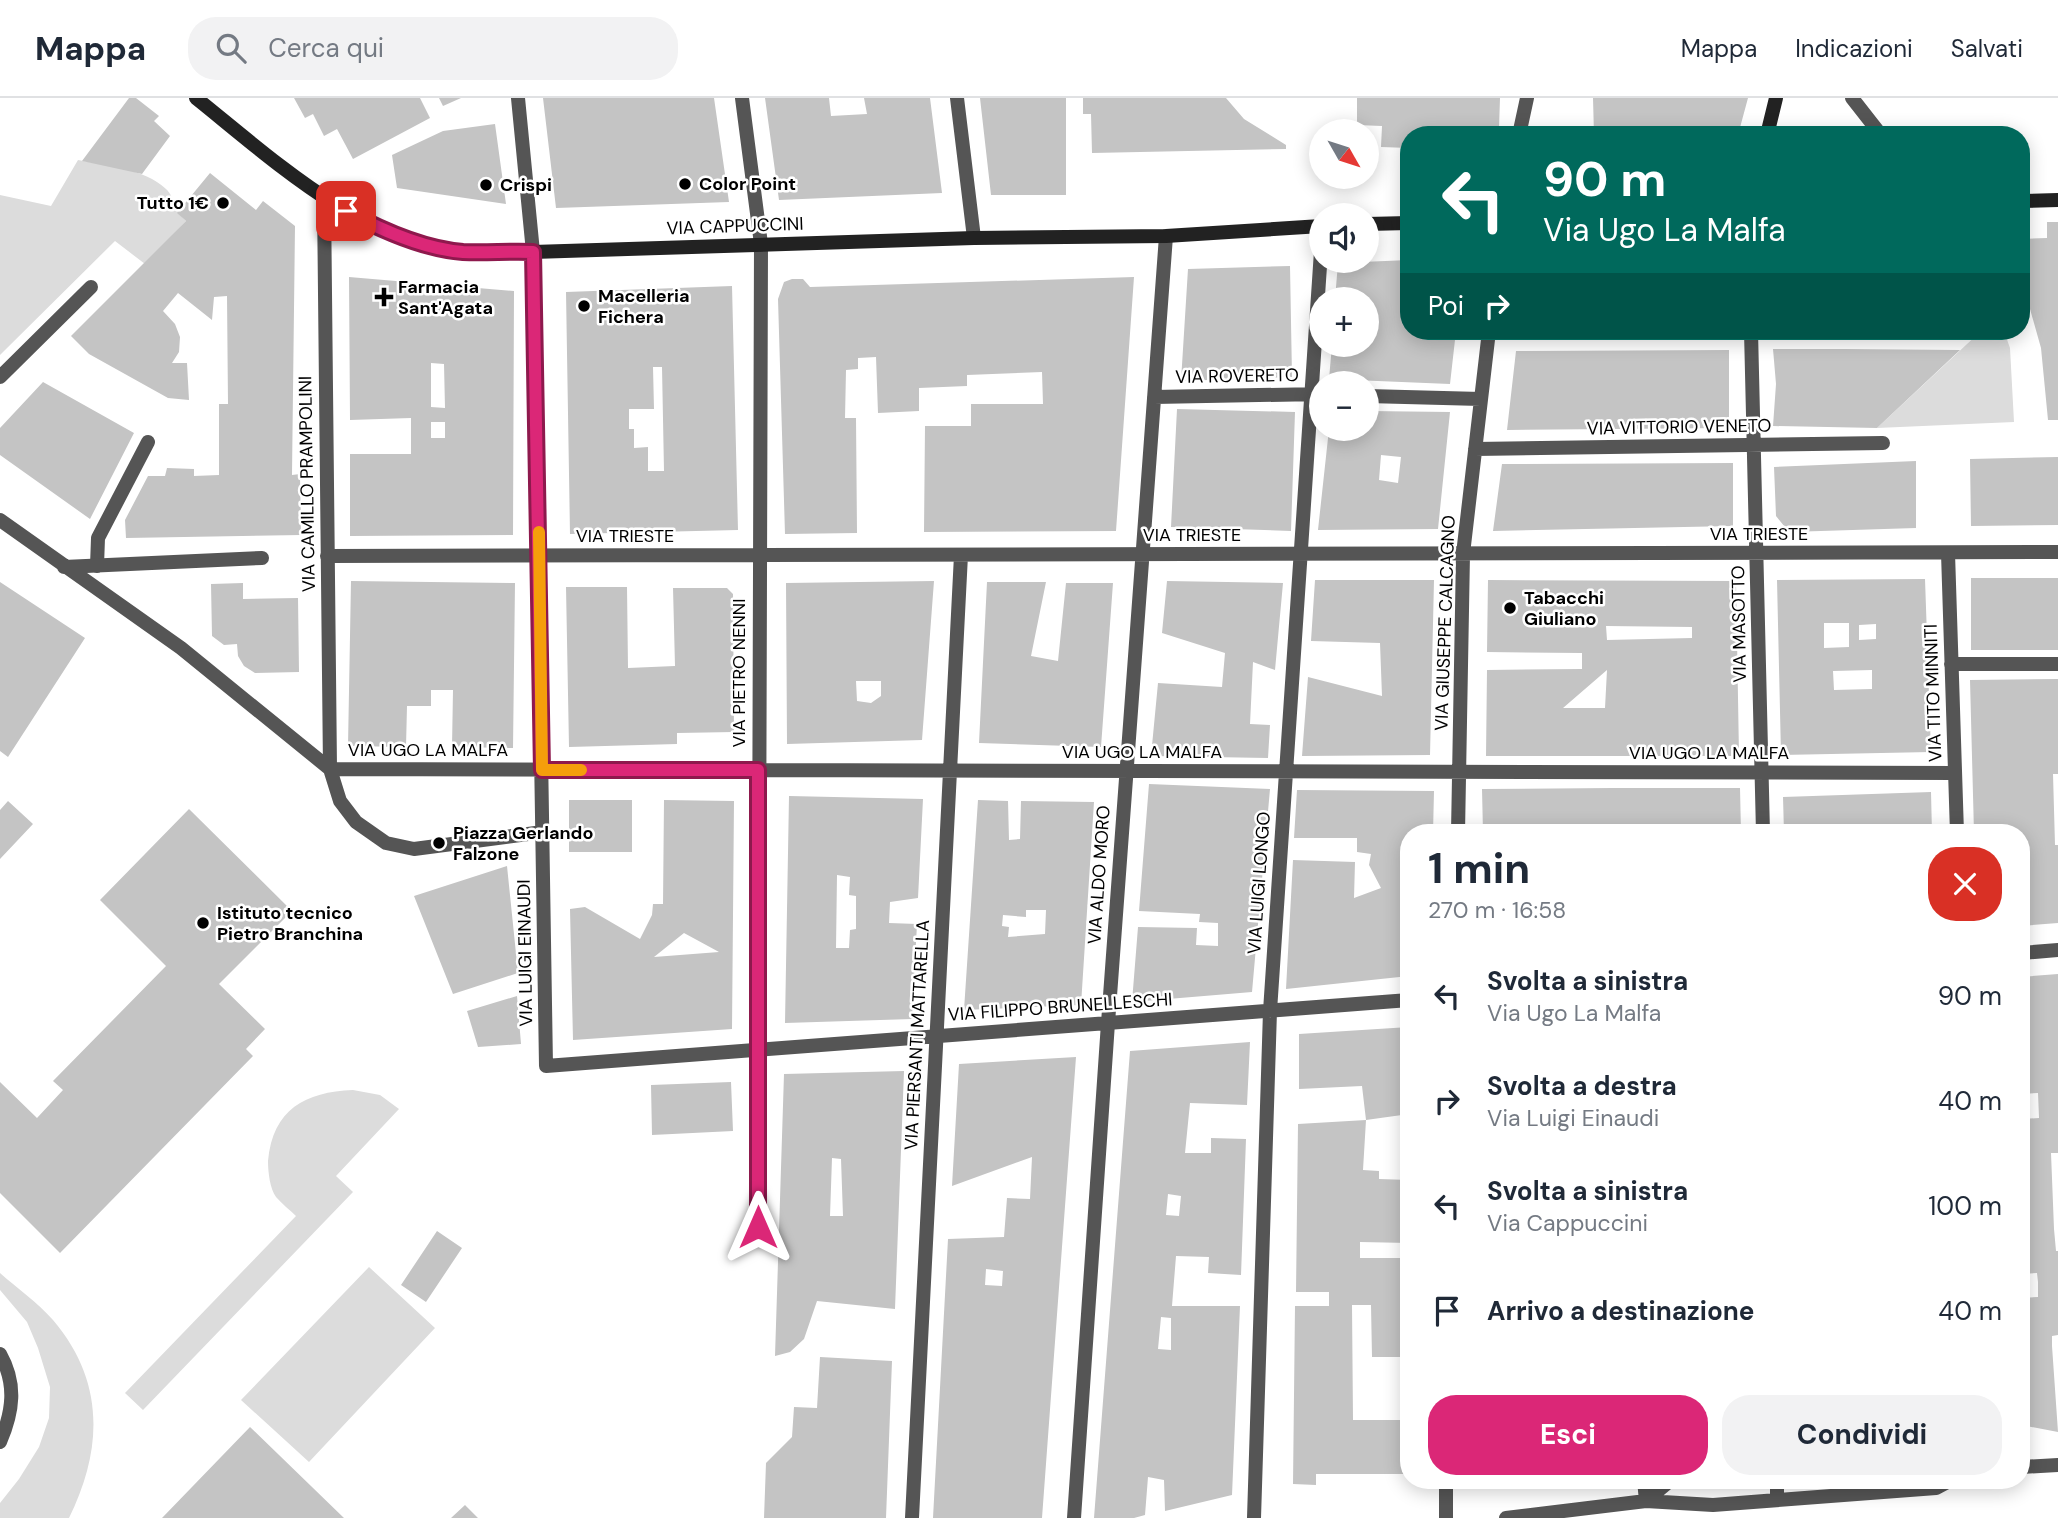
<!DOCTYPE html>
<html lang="it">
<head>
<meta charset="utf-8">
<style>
  :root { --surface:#fff; --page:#f2f2f3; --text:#1f2937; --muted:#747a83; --line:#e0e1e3; --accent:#db2777 }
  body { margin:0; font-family:"DM Sans",sans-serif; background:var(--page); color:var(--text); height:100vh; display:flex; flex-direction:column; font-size:26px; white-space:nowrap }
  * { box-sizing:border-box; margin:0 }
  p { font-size:23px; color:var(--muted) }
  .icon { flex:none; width:38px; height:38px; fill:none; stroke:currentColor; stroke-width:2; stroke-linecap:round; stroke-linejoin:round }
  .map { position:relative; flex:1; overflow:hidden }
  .sheet { position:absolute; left:1400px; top:726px; width:630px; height:665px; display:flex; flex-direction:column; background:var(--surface); border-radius:28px; box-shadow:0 4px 18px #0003 }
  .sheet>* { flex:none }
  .hud { position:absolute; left:1400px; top:28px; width:630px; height:214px; border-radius:28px; box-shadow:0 4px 18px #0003; background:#00695c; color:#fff; overflow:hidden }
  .needle { width:46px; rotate:129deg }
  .buttons { position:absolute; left:1309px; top:21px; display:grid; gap:14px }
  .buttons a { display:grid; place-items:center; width:70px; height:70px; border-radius:50%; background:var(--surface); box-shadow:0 4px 18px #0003; font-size:35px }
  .pin { position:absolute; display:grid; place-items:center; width:60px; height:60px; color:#fff; margin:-30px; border-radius:14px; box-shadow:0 4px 10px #0006 }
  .me { position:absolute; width:77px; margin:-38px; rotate:0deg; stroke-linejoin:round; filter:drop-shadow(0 0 5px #0008) }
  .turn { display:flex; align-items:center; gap:24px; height:147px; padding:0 28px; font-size:32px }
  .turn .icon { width:91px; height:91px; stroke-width:2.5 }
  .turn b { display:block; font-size:49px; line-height:60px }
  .then { display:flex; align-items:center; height:66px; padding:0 28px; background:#0003; gap:14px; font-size:26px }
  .round { display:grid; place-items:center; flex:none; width:74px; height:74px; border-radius:28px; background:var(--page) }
  .head { display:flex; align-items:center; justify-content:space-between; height:119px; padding:0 28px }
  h1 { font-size:42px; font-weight:700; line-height:52px }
  .cta { display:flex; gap:14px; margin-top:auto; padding:14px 28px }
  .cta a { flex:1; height:80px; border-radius:28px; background:var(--accent); color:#fff; font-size:28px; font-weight:700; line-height:80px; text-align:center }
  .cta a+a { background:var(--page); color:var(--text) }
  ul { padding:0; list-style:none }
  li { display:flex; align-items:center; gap:21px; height:105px; padding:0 28px }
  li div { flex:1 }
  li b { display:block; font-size:26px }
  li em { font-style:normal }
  header { display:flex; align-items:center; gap:42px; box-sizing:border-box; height:98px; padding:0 35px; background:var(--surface); border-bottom:2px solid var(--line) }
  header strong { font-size:33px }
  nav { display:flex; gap:38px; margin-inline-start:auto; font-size:24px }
  .search { width:490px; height:63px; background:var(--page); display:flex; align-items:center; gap:18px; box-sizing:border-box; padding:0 24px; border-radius:28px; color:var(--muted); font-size:26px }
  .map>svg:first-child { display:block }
</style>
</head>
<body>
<header>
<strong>Mappa</strong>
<div class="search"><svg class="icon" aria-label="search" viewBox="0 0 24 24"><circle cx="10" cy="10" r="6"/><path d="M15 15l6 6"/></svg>Cerca qui</div>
<nav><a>Mappa</a><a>Indicazioni</a><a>Salvati</a></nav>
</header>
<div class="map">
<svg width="2058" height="1420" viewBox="0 0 2058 1420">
  <rect width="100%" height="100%" fill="#fff"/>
  <path fill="#dcdcdc" d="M78,62c28,6 66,8 88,29 9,8 7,21 20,32l-41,43 -30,-23 -115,114v-160l51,11z
    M1981,233h23l6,17 4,74 -137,6z
    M353,992l27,5 19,14 -63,67 17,16 -210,218 -18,-17 171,-177c-6,-6 -14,-12 -20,-19 -6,-8 -8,-25 -8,-36 5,-52 37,-69 85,-71z
    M369,1169l66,61 -126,134 -68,-62z
    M0,1175c17,15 38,30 53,47 52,61 50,129 16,198h-69v-15l19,-24 20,-32 10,-29 1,-31 -12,-39 -11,-26 -27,-32z"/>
  <path fill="#c4c4c4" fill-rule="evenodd" d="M129,0h7l23,18 -5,5 16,15 -28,38 -60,-13z
    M294,0h126l10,20 -77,41 -16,-30 -13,7 -11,-22 -8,4z
    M439,0h22l-18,8z
    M543,0h171l15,104 -173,6z
    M765,0h64l2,18 36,-2 -3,-16h66l12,95 -163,7z
    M980,0h86v97h-75z
    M1083,0h143l18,21 42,26v4l-194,4 -1,-39h-8z
    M1357,0h143l-1,30h-13v7h-77v13l-28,-1 1,-21 -25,-1z
    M1593,0h155l-10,37h-144z
    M495,26l11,80 -109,-16 -5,-33 51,-24z
    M210,75l46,37 7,-9 32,25 -3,249 8,-1 1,61 -175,3 -1,-18 23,-44h17l2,-8 27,1v7l25,-1v-71h9l-1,-108 -13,1 -2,23 -34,-27 -15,18 12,13 5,13 -1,15 -7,11h15l2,37 -21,-2 -79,-44 -18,-18 115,-115 -9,-8z
    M2047,124h11v198h-10l-7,-72 -11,-39 -1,-24h-8v-46l26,-1z
    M1409,162v71h47l-6,53 -121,-5 3,-34h35v-46h-32l3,-36z
    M1290,168l2,111 -111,4 7,-112z
    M349,179l165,14 -1,244 -163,1v-82h61v-36l-61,2zM431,265l13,1 1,44 -14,-1zM431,324h14v16h-14z
    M1134,179l-18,254 -192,1 1,-106h46v-22h72l-1,-32 -75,3v11l-48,2v23l-41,2 -2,-56 -18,1v11l-12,1 -1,48h11l1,115 -72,1 -7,-235 6,-17 8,-3h11l7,8z
    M732,188l6,244 -168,4 -4,-242zM653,269h9l2,104h-16v-24l-14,1v-19h-5v-20h25z
    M1773,251h70l117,1 -83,78 -104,-2 3,-42z
    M1729,252v78l-222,2 9,-79z
    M43,284l91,51 -44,86 -90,-64v-27z
    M1177,311l118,3 -4,119 -120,-4z
    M1367,313l83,1 -12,117 -120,1 11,-101h38zM1381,357l20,2 -3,26 -19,-3z
    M2058,359v68l-87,1 -1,-67z
    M1916,363v67l-127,4 -13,-16 -2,-49z
    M1733,365v63l-240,5 9,-67z
    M1971,480h87v72h-87z
    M1925,481l6,173 -150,3 -4,-175zM1824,525h25v24l-25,1zM1876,526v15l-17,1v-15zM1872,572v19l-38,1 -1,-19z
    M1315,482h119l-4,175 -128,1 6,-79 74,19 -2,-53 -69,-2z
    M1488,482l248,1 3,175h-253l1,-86 95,-1v-16l-95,-1zM1606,528l86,1v11l-85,2zM1607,572l-2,38h-42z
    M351,483l164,2 -2,165 -61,-1 1,-57h-22v16h-24l-1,41 -58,-1z
    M934,483l-12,159 -135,4 -1,-161zM856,583h25v15l-10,7 -14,-2z
    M1167,483l116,2 -8,87 -22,-8 -3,62 20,1 -2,33 -117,-2 7,-73 64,4 3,-34 -63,-20z
    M0,484l85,56 -77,119 -8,-6z
    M987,484h59l-15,74 27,5 8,-78h47l-12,164 -122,-4z
    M243,485v16l55,-1 1,74 -44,1 -11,-7 -6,-10 -1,-12 -13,1 -12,-9 -1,-52z
    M566,489h61l1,81 47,-2 -2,-78h54l6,6 1,138 -57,1v11l-108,3z
    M2058,581v95h-5l2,71h3v78l-37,3v-93h-47l-4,-153z
    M1149,686l121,5 -18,203 -120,10 6,-75 59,1 -1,17 22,1v-23l-19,-1 1,-8 -61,-3z
    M1613,690h127l1,45h-258l-1,-44z
    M1297,692l137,1 -1,42h-24v143l-123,13 7,-129 62,2 -1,36 27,-10 -12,-23 2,-11 -14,-2v-14h-63z
    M1931,694l1,41h-148l-1,-36z
    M789,698l134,3 -5,99 -28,4 -1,21 28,1 -5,95 -127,4zM837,777l13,2 -1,18 7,1v33l-6,1 -1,18h-13z
    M569,702h63v52h-63z
    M664,702l70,1 -2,228 -159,11 -3,-131 15,-2 55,32 12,-24 1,-11h10zM684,835l35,19 -65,5z
    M978,702l30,1 1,39 11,-1 1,-38 73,1 -13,203 -117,5zM1026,812h20l-1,24 -37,3 1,-10 -7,-1 1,-11 23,2z
    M8,703l25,23 -33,35v-49z
    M189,711l103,102 -73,73 46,45 -19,20 7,7 -193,197 -60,-60v-111l37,36 26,-28 -10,-9 113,-115 -66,-66z
    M507,768l11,107 -65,21 -39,-98z
    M2058,876v179h-7l3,76 2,22h2v84l-6,1v10l6,86 -37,-7v-127l17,-1v-15l-1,-9 -16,1v-155l18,-1 -1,-25 -17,1v-117z
    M517,898l4,48 -43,3 -11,-36z
    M1409,929v87l-43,6 -4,-34 -63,3v-55z
    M1250,944l-3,63 -57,-2 -5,50h26v-15l35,1 -5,136 -33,-2 1,-16 -33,-1 -4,50h68l-8,189 -67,16 -1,-31 -16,-3 -3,38 -11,3h-40l36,-467zM1168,1096l13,2 -2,20 -13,-1zM1161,1219l10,1v32l-13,-1z
    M1076,959l-34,461h-109l15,-279 56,-2 3,-39 23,1 2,-42 -80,29 7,-122zM986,1171l17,2 -1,15 -17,-1z
    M904,973l-9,238 -78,-8 -13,38 -14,13 -15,4 9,-282zM832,1060l9,1 2,57h-13z
    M731,984l2,49 -81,4 -1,-50z
    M1366,1022l-3,50 16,1v8l30,1v63l-49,-1v16h49v99h-37l-1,-52h-19l1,115h56v54h-93v11l-23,-1 2,-178h34v-14h-33l2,-168z
    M437,1133l25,17 -36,54 -25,-17z
    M820,1259l72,4 -6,157h-122l2,-55 26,-26 2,-30 23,1z
    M250,1329l94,91h-182z
    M465,1407l13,13h-27z"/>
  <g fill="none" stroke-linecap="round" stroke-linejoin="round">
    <path stroke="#555" stroke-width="14" d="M1852,0l29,37
      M97,468l1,-28 50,-96"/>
    <path stroke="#555" stroke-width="14" d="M518,0l15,154 13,814 863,-66
      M742,0l19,146 -3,983
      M957,0l17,140
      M1519,37l8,-37
      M324,100l6,571 10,32 16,21 30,21 28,6 129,-17
      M1489,233h56
      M1751,233l12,502
      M0,279l91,-90
      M1367,298l114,3
      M1154,299l166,-3
      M1475,351l408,-6
      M0,422l181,128 149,121
      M1948,455l9,280
      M327,458l1731,-4
      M64,469l198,-9
      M1951,566h107
      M330,671l1625,4
      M1458,735l5,-279 26,-223
      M2021,855l37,-3
      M0,1256c17,30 13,58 0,88
      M2021,1369l37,-2
      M1644,1382l2,21
      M1777,1382v19
      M1646,1403l25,-21
      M912,1420l49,-963
      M1074,1420l34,-495 58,-787
      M1254,1420l16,-507 51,-760
      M1446,1420v-38
      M1506,1420l140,-17 67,4 223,-17 15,-8"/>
    <path stroke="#222" stroke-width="14" d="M196,0c75,60 167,146 267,154 23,1 47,-1 70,0l441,-14 192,-2 155,-10
      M1767,37l9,-37
      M2021,103l37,-1
      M1367,126l42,-1"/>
  </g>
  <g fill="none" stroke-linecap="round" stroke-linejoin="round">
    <g stroke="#8e194d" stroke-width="18">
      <path id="route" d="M346,113c35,19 77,38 117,41 23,1 47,-1 70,0l9,518h216v457"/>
    </g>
    <use href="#route" stroke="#db2777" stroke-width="12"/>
    <path stroke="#f59e0b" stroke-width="12" d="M539,434l3,238h39"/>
  </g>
  <g fill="#000" stroke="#fff" stroke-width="2.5">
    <circle cx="685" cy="86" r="7"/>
    <circle cx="486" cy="87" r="7"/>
    <circle cx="223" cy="105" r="7"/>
    <path d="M380.5 188.5h7v7h7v7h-7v7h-7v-7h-7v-7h7z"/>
    <circle cx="584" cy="208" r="7"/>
    <circle cx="1510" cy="510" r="7"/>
    <circle cx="439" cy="745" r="7"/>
    <circle cx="203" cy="825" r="7"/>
  </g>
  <g text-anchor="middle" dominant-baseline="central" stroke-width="5" stroke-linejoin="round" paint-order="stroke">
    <g font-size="18" font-weight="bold" fill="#000" stroke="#fff" text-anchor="start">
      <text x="699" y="86">Color Point</text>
      <text x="500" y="87">Crispi</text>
      <text x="209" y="105" text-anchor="end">Tutto 1€</text>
      <text x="398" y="189">Farmacia<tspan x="398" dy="21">Sant'Agata</tspan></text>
      <text x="598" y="198">Macelleria<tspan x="598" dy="21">Fichera</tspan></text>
      <text x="1524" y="500">Tabacchi<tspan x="1524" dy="21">Giuliano</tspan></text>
      <text x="453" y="735">Piazza Gerlando<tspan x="453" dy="21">Falzone</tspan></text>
      <text x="217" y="815">Istituto tecnico<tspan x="217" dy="21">Pietro Branchina</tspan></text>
    </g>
    <g font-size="18" fill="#000" stroke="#fff">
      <text transform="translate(735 128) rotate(-2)">VIA CAPPUCCINI</text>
      <text transform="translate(1237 278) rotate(-1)">VIA ROVERETO</text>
      <text transform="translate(1679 329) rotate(-1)">VIA VITTORIO VENETO</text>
      <text transform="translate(307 386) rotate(-91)">VIA CAMILLO PRAMPOLINI</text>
      <text x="1759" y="436">VIA TRIESTE</text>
      <text x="1192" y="437">VIA TRIESTE</text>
      <text x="625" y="438">VIA TRIESTE</text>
      <text transform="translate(1445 525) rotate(-88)">VIA GIUSEPPE CALCAGNO</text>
      <text transform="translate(1739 526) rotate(-91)">VIA MASOTTO</text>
      <text transform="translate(739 575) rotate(-90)">VIA PIETRO NENNI</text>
      <text transform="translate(1933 595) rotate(-92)">VIA TITO MINNITI</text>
      <text x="428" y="652">VIA UGO LA MALFA</text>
      <text x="1142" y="654">VIA UGO LA MALFA</text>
      <text x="1709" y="655">VIA UGO LA MALFA</text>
      <text transform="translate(1099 777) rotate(-86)">VIA ALDO MORO</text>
      <text transform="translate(1259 785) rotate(-86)">VIA LUIGI LONGO</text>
      <text transform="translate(525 855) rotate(-91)">VIA LUIGI EINAUDI</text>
      <text transform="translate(1060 909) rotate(-4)">VIA FILIPPO BRUNELLESCHI</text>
      <text transform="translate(917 937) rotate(-87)">VIA PIERSANTI MATTARELLA</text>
    </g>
  </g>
</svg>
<div class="buttons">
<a><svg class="needle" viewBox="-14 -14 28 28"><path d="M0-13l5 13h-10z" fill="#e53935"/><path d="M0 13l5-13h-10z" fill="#747a83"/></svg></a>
<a><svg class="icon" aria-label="sound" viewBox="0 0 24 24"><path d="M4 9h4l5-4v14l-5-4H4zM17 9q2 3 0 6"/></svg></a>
<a>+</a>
<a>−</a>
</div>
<div class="pin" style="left:346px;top:113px;background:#d93025"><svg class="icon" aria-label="arrive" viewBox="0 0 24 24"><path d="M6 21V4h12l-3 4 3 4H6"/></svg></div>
<svg class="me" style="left:758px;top:1129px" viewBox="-20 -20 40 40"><path d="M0-17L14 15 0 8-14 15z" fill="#db2777" stroke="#fff" stroke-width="4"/></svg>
<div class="hud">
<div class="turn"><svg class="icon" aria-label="left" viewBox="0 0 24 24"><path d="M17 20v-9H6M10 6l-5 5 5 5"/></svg><div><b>90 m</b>Via Ugo La Malfa</div></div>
<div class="then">Poi<svg class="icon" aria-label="right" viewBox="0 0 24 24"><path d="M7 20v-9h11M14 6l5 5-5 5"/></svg></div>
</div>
<section class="sheet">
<div class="head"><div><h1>1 min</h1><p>270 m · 16:58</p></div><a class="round" style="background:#d93025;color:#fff"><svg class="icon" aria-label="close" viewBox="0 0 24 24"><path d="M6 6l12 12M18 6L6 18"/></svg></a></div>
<ul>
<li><svg class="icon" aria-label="left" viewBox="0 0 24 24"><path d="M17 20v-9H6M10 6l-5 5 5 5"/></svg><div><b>Svolta a sinistra</b><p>Via Ugo La Malfa</p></div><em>90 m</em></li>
<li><svg class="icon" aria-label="right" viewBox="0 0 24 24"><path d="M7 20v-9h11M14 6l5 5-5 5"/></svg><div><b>Svolta a destra</b><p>Via Luigi Einaudi</p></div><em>40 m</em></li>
<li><svg class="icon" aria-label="left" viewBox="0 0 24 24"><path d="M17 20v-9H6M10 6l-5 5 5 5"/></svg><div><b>Svolta a sinistra</b><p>Via Cappuccini</p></div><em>100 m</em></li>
<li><svg class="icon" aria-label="arrive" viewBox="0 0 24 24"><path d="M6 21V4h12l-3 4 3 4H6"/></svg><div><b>Arrivo a destinazione</b></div><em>40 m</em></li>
</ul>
<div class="cta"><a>Esci</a><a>Condividi</a></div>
</section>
</div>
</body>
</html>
